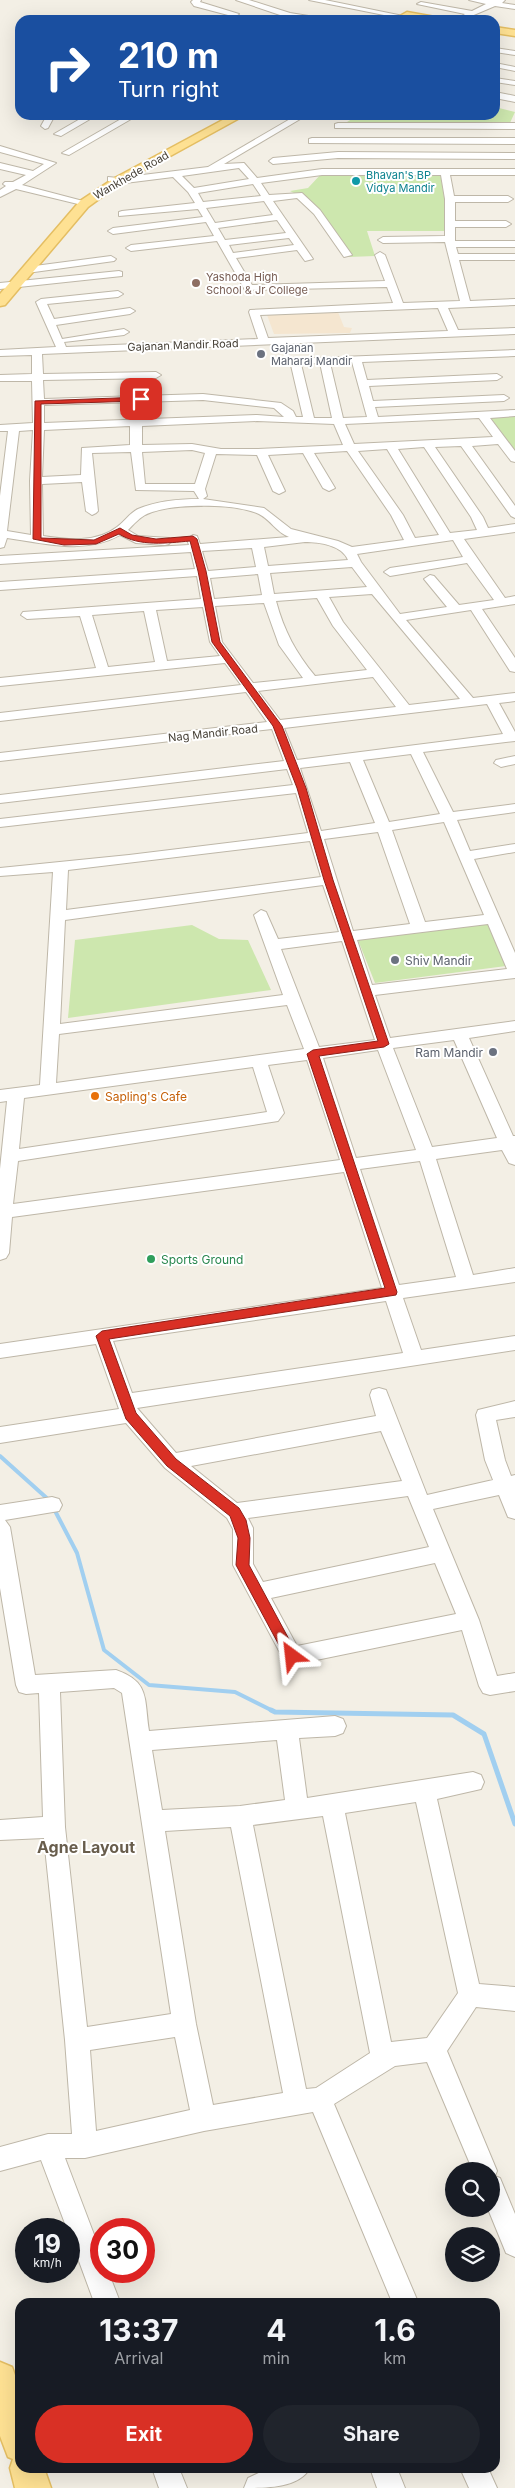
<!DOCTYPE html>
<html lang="en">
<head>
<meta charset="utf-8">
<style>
  :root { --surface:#171b24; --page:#20242c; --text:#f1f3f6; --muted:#9ea1a6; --accent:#d93025 }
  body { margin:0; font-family:Inter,sans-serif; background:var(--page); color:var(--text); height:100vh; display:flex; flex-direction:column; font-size:19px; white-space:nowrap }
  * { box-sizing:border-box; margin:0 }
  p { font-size:16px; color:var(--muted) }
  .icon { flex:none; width:28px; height:28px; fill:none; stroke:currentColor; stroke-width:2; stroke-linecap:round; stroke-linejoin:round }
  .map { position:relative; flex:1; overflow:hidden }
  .details { position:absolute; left:15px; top:2298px; width:485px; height:175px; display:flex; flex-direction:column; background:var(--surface); border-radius:15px; box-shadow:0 5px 20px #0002 }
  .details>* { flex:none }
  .top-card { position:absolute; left:15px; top:15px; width:485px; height:105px; border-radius:15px; box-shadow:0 5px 20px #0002; background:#1a4fa0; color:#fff; overflow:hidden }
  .buttons { position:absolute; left:445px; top:2162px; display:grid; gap:10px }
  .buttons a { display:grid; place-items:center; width:55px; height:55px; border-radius:50%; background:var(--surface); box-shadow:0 5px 20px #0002; font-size:25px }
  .speed { position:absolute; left:15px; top:2218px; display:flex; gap:10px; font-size:25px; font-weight:700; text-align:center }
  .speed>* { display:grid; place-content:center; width:65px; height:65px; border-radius:50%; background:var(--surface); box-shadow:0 5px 20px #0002; line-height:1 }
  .speed small { font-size:12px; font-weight:400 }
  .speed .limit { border:8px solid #d22; background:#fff; color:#111 }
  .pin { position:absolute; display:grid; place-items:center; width:42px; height:42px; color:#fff; margin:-21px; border-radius:10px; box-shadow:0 2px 8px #0006 }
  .me { position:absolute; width:55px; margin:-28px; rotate:330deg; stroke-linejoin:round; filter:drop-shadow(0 0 4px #0008) }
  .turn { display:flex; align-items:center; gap:18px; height:105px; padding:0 20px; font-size:22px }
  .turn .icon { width:65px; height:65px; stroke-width:2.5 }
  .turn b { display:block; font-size:35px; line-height:42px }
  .eta { display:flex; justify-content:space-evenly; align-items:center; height:85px; text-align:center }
  .eta b { font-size:30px; font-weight:700; line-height:35px }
  .button { display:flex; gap:10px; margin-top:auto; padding:10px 20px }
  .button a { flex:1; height:58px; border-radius:30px; background:var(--accent); color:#fff; font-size:20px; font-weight:700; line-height:58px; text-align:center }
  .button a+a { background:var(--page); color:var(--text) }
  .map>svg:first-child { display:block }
</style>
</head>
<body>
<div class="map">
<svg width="515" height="2488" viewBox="0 0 515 2488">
  <rect width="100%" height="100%" fill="#f3efe5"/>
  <path fill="#f5e6d0" d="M338,312l6,15 8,1 -2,5 -76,1 -7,-19z"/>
  <path fill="#cde7ae" d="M495,107l20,5 -6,13 -162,-3 11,-7h137z
    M322,173h118l10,58h-83l8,25 -26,1 -43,-58 -16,-8 18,-3z
    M489,416h26v35z
    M487,923l19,43 -131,17 -17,-43z
    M192,925l27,14 29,1 23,50 -203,28 7,-78z"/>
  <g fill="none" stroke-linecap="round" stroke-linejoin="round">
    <path stroke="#a1cff0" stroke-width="4" d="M0,1456l50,45
      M53,1507l24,46 27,97 45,35 86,7 38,19"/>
    <path stroke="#a1cff0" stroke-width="5" d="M271,1710l4,2 178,3 31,19 31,90"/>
    <g stroke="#beb7a8" stroke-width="2">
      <path id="minor" d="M193,0h8l-1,2 39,12 -10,6h-10l9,-5 -34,-9 -3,-4z
        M236,0h13l41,13 43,7 -42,-3 -14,3 6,-4z
        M309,0h16l83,17 -4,2z
        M469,0h36l-3,3 13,2v4l-20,-3 -33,14 -3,-2 6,-4 -48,-10 4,-2 51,9 14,-7z
        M495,48l20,3v4l-20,-3z
        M495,63l20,4v4l-20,-4z
        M495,78l20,3v4l-20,-3z
        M495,92l20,4v6l-20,-4z
        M47,115h8l-7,13 -3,1 -4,-3z
        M87,115h10l-36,21 -7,-2z
        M128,115h10l-69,40 -7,-2z
        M297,115h10l-83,49 20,-1 13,15 65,-9h193v6h-65l4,21h54l5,3 -5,3h-53v19h51l5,3 -5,3h-51v14h60v6h-59l2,7h57v6h-56l11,41 45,-2v6l-67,3 10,22 57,-2v6l-473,20 1,20 113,-2 5,3 -5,3 -113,2 1,19 159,-5 78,9 12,8 3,6h7l-13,-56 1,-2 224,-9v6l-153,6 5,18 130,-6 5,3 -5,3 -128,6 4,15 131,-6 5,3 -5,3 -129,6 3,10 137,-7v6l-25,2 25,33v11l-4,-1 -13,-17 -26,2 43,60v12l-4,-2 -50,-70 -26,1 48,70 5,11 27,-4v8l-51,7 41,59 10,-2v8l-33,5 33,49v14l-5,-1 -39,-61 -65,10 67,78 42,-5v8l-16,2 16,29v9l-92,11 30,60 62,-8v8l-58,8 13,31 45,-7v8l-41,7 41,94v25l-140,17 15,43 125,-17v10l-46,7 44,98h2v29l-6,-2 -7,-13 -66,9 37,116 42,-7v14l-112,16 18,52 94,-14v14l-378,58 39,45 200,-37 -6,-21 2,-5 7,-2 7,2 41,105 66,-15 -8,-20 -9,-45 2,-5 37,-9v16l-19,3 9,40 6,16 4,-1v44l-7,-2 -9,-22 -66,14 46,111 18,56 18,-3v18l-25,4 -7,-2 -4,-7 -17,-56 -170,35 -7,-3 -52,-97v-36l-6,-11 -62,-50 -39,-45 -126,20v-16l119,-18 -23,-65 -96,14v-14l382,-56 -38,-116 -332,45 -3,36 -3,5 -6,2v-91l7,-68 -7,1v-12l40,-5 13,-213 -53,4v-8l129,-13 179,-22 -12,-40 -296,34v-8l293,-34 -6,-16 -287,34v-8l284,-34 -12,-32 -272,32v-8l267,-31 -21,-30 -246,29v-8l241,-28 -16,-22 -225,23v-8l96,-10 -16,-52 -53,3 -6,-4 2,-3 178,-13 -4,-23 -197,14v-8l195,-13 -4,-17 -191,12v-8l189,-11 -2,-6 6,-4 4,1 3,8 89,-7c-13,-5 -18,-17 -30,-23 -24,-11 -91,-11 -114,1 -7,4 -12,10 -17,15l10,6 31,2 2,3 -2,3 -4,1 -29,-2 -16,-8c-35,20 -76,8 -113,3l-3,9 -4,1v-52l8,-65h-8v-6l33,-2 -1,-42h-32v-6l32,-1v-19l-32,1v-6l56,-3 -20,-45 5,-3 77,-8 5,3 -5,3 -71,7 7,15 76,-11 5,3 -5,3 -74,11 6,14 62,-10 5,3 -5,3 -60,7 2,5 192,-8 -9,-27 1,-2 143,-7 -6,-16 -142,3 -28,-49 -86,10 -5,-3 5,-3 83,-9 -8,-14 -93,12 -5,-3 5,-3 90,-11 -5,-8 -79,7v-4l3,-1 73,-8 -7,-11 -15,-15 -56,7 -9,-3v-4l10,1 90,-11zM239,168l10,11 -55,9 -12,-12zM322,175h119l4,24v37l-62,1 -5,3 5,3 62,-1 15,59 -57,2 -18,-48 -5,-3 -5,3 10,26 -133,4 -16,-27 61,-8 8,11 8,-2 -40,-58 24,-3 17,16 30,43 8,-2 -32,-45 -18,-17 -33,2 -8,-12zM253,184l8,12 -58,6 -5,-9zM264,201l9,14 -58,8 -9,-15zM277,220l9,13 -61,7 -7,-12zM289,238l5,7 -61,8 -4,-8zM438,308l10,23 -180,7 -8,-23zM352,362l15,55 -24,1 -13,-55zM320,363l12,55h-18l-13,-54zM203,400l71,8 10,9 -27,-2 -213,8v-18zM479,418l14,19 -139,7 -9,-20zM257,421l77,3 9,21 -85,4h-37l-29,-5 -50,1v-19zM130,426v19l-48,3 -1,27 -39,2 2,-47zM33,430l-3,51 1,54 -24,-4 12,-100zM424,447l47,70 6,13 -27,3 -52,-84zM387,449l52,86 -24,3 -12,-23 -45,-64zM192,450l13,3 -10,31h-50l-3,-32zM347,451l44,64 13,25 -52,7 -14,-6 -47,-12 -27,-21 -61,-9 4,-3 -2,-7 11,-35 41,1 16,36 6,3 6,-3 -17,-36 35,-2 20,35 6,3 6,-3 -21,-35zM131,452l5,38 58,1 5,8c-20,0 -42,2 -61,10 -8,4 -13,12 -21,18 -21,16 -49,13 -74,9l-1,-52 40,-2 4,29 6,4 4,-2 2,-2 -6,-58zM453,540l10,17 -73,11 -6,4 6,4 77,-13 27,37 -35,5 -25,-29 -4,-1 -6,4 23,28 -47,7 -39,-52 -4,-8zM305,542c14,0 37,3 43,18l-80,6 -4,-19zM252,548l4,19 -48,4 -6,-20zM352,567l15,20 -93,7 -4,-21zM258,574l4,21 -48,4 -4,-21zM372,594l88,105 -51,6 -66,-83 -14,-25zM317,598l16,28 34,44 -52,6c-19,-23 -31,-45 -39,-75zM264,603l15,42 24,33 -50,5 -31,-41 -7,-36zM203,607l7,35 10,14 -53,5 -11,-51zM144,611l11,51 -47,5 -16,-52zM373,677l23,30 -116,13 -22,-29zM487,704l16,30 -206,26 -13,-32zM411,754l29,60 -51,8 -26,-62zM350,762l25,61 -54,8 -21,-63zM444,822l40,93 -59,7 -33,-92zM378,832l32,92 -57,7 -29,-92zM310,841l11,36 -255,33 2,-40zM323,885l16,47 -61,7 -12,-27 -5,-2 -7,5 29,80 -223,29 5,-104zM488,924l19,45 -135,16 -15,-45zM342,941l33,99 -56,7 -38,-98zM287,1005l17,44 -248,34 3,-49zM454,1040l43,98 -65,9 -39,-99zM378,1050l38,100 -60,8 -33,-100zM307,1060l33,100 -327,44 5,-43 260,-40 6,-8 -16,-48zM253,1067l14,45 -248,37 5,-51zM420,1161l36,116 -57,8 -39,-116zM386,1301l17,52 -271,40 -19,-52zM381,1431l21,50 -165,22 -46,-37zM408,1496l21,51 -166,35 -10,-18v-36l-5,-10zM435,1563l21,51 -159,32 -26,-48z
        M338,123h177v6l-180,-1v-4z
        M312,138h203v6l-206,-1v-4z
        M0,146l56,17 -34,22 61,16 -5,3 -62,-15 -16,8v-7l6,-4 -3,-2 2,-2h8l13,-7 -26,-6v-6l33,8 11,-7 -44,-12z
        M338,152l177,1v6l-177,-1 -65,6 -4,-3 4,-3z
        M111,256l5,3 -2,2 -87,12 -5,-3 5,-3z
        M119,271l3,1v4l-122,13v-6z
        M515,756v8l-14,3 -7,-4 2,-3z
        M52,1497l7,2 3,6 -3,6 -54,9 5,7 25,148 81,-5c34,12 28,28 33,61l186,-15 8,3 3,7 -3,7 -8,3 -36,2 8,60 166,-26 8,3 3,7 -3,7 -44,10 42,185 36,3v24l-39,-4 -29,44 50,120 -2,5 5,2 15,36v43l-9,-4 -18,-44h3v-38h-18l-46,-109 -32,4 -61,38 84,198h-26l-79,-190 -109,19 -119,27h-20l36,95v18h7l12,31h-26l-25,-68v-5h-2l-26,-69 -41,11v-24l48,-13h24l-7,-94 -21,-202 -44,2v-20l43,-3 -4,-124 -13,1 -7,-2 -3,-7 -16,-97v-83zM114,1688l8,5 49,321 -84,13 -22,-200 -5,-135zM277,1740l8,60 -45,6 -78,4 -10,-60zM416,1802l42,191 -31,45 -36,4 -46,-229zM323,1816l47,237 -54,35 -10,1 -53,-264zM231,1827l52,266 -70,12 -17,-81 -31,-193zM175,2037l15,73 -94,21 -6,-81z
        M152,2468h27l8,20h-28z
        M269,2468h41c-11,20 -43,20 -66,20l4,-10z
        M370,2468h27l8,20h-28z
        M460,2468h28l9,20h-28z"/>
    </g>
    <g stroke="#e4be63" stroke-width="3">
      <path id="major" d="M407,12l28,5 5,3 -32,-2 -15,2z
        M495,27l20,3v6l-20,-3z
        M232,115h13l-124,68 -33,24 -83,98 -5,1v-12l80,-93 33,-22z
        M0,2362l12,5 8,22v79h24l7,20h-36l-5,-20 3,-9 -5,-2 -8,-21z"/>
    </g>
    <use href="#minor" fill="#fff" fill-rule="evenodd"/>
    <use href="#major" fill="#fee193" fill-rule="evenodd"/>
  </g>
  <path fill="#d93025" stroke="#8d1f18" d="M143,397l-2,4 -100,3v134l53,2 26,-12 12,7 24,4 37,-3 4,3 9,32 14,71 62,84 24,62 27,92 56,164 -5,3 -65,9 78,236 -1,3 -287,44 27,74 40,46 63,49 7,12 4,18 -1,27 49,91 -2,4 -4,1 -5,-1 -51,-95 2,-27 -8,-22 -63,-50 -41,-47 -30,-83 6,-5 283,-43 -78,-234 6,-4 65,-9 -54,-161 -27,-92 -24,-62 -61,-84 -14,-71 -8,-30c-23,2 -50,6 -71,-7l-23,10 -32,1 -31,-6 2,-138z"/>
  <circle fill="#0f9aa8" stroke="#fff" stroke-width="2" cx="356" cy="181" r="5"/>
  <circle fill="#8d6e63" stroke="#fff" stroke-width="2" cx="196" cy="283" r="5"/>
  <g fill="#6b7280" stroke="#fff" stroke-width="2">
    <circle cx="261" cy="354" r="5"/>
    <circle cx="395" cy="960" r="5"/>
    <circle cx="493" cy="1052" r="5"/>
  </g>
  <circle fill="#e8710a" stroke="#fff" stroke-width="2" cx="95" cy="1096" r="5"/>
  <circle fill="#2e9e5b" stroke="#fff" stroke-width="2" cx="151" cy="1259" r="5"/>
  <g text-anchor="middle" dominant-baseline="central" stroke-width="4" stroke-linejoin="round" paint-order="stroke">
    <g font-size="11" fill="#453f35" stroke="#fff">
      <text transform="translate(131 175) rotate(-30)">Wankhede Road</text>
      <text transform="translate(183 345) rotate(-2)">Gajanan Mandir Road</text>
      <text transform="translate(213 733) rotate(-6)">Nag Mandir Road</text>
    </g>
    <g font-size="11" fill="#0d838f" stroke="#fff" text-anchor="start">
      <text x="366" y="175">Bhavan's BP<tspan x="366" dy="13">Vidya Mandir</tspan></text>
    </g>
    <g font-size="11" fill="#785e54" stroke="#fff" text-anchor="start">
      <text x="206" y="277">Yashoda High<tspan x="206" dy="13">School &amp; Jr College</tspan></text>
    </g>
    <g font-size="11" fill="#5b616d" stroke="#fff" text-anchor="start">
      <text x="271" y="348">Gajanan<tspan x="271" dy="13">Maharaj Mandir</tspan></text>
    </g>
    <g font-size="12" fill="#5b616d" stroke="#fff" text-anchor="start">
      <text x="405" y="960">Shiv Mandir</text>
      <text x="483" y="1052" text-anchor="end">Ram Mandir</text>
    </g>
    <g font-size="12" fill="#c56008" stroke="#fff" text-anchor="start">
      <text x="105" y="1096">Sapling's Cafe</text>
    </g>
    <g font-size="12" fill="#27864d" stroke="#fff" text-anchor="start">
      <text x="161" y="1259">Sports Ground</text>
    </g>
    <g font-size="16" font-weight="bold" fill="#685d4c" stroke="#fff">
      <text x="86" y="1847">Agne Layout</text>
    </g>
  </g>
</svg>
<div class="buttons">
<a><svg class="icon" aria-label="search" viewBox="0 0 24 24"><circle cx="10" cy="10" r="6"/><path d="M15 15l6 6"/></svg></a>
<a><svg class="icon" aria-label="layers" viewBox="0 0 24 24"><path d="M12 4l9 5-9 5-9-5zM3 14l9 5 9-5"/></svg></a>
</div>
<div class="speed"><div>19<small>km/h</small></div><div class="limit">30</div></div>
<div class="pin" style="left:141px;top:399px;background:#d93025"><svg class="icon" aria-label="arrive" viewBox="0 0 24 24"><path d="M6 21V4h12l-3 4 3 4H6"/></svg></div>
<svg class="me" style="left:292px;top:1656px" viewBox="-20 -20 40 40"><path d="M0-17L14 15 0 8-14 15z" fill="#d93025" stroke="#fff" stroke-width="4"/></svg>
<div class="top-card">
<div class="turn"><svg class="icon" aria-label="right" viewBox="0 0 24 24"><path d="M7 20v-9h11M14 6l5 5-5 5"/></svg><div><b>210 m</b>Turn right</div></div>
</div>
<section class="details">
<div class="eta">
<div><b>13:37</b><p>Arrival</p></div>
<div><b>4</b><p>min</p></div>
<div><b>1.6</b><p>km</p></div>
</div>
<div class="button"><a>Exit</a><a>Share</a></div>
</section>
</div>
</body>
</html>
